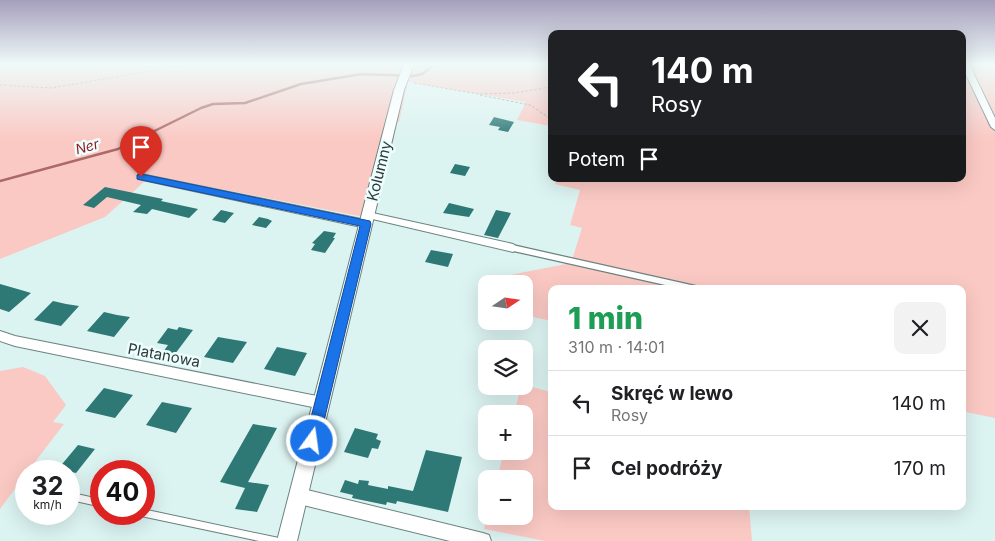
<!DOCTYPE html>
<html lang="pl">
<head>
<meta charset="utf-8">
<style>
  :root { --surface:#fff; --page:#f2f2f2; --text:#202124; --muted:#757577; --line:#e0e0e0 }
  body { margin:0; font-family:Inter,sans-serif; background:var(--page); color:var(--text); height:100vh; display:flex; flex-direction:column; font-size:19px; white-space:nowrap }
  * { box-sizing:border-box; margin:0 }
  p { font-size:16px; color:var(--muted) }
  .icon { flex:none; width:28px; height:28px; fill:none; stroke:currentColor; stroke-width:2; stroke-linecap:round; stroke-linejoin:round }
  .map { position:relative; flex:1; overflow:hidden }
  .panel { position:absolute; left:548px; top:285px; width:418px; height:225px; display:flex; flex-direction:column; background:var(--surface); border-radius:10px; box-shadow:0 5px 20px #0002 }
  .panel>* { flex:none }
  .top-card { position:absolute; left:548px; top:30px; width:418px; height:152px; border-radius:10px; box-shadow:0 5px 20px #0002; background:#202124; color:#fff; overflow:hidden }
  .needle { width:32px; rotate:77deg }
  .controls { position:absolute; left:478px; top:275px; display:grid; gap:10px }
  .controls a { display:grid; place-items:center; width:55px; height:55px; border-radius:10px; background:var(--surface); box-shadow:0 5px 20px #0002; font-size:25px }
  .speed { position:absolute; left:15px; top:460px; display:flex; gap:10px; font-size:25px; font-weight:700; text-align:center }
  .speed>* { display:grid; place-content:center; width:65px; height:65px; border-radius:50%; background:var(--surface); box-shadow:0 5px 20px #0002; line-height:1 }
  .speed small { font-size:12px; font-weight:400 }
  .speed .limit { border:8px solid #d22; background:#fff; color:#111 }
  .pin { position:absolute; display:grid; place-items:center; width:42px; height:42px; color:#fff; margin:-51px -21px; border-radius:50% 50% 50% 0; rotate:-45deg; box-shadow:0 0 5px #0007 }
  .pin .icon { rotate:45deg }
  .me { position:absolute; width:55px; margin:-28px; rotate:14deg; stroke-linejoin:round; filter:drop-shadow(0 0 4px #0008) }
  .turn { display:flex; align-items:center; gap:18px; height:105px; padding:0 20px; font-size:22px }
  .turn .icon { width:65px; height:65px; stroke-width:2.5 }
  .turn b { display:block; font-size:35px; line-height:42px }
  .then { display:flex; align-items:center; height:48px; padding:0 20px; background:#0003; gap:10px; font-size:19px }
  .round { display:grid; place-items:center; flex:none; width:52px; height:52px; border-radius:10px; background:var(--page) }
  .head { display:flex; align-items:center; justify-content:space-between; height:85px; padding:0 20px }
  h1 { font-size:30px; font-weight:800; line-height:38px; color:#1e9e55 }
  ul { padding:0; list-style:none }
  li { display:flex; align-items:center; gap:15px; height:65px; padding:0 20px; border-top:1px solid var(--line) }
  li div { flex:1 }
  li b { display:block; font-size:19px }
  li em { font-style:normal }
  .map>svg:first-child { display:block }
</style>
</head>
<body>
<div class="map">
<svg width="995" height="541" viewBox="0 0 995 541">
  <rect width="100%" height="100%" fill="#dbf3f1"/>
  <path fill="#fbc9c4" d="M0,64h551v62l-34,-6 9,-18 -118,-20 -9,40 -14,-2 -21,97 -195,-38 -25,3 -39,35 -105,42z
    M961,64h34v354l-34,-7v-122h-410v32l-27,-6v-31h-18l4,-9 61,-12 11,-35 -12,-3 10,-35 -25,-6 2,-5h404z
    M23,367l22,9 21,29 -13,17 11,2 -36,47h-2v3l-26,35v-138z
    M524,385l27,7v114h198l3,35h-207l-61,-12 3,-13h37v-37h-27l7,-28h20v-37h-10l7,-28z"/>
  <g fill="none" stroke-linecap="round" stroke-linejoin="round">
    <path stroke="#ab6a66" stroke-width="2.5" d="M0,181l118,-32 83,-41 12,-4 32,-1 56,-19 61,-10 51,2 9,-2 13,-10"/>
  </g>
  <path fill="#2e7876" d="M494,117l20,5 -6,10 -10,-2 2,-3 -11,-2z
    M455,164l15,3 -5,9 -15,-3z
    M105,187l58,12 -2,2 37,8 -9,9 -37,-9 -5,5 -14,-2 8,-7 -34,-8 -13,11 -11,-3z
    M449,203l25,6 -5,8 -26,-4z
    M221,210l13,3 -9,10 -13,-3z
    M496,210l15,3 -13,25 -14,-3z
    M259,217l9,2 4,2 -6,7 -14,-3z
    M324,231l12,2 -3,5h2l-10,15 -14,-3 4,-6 -3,-1z
    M431,250l22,4 -5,13 -23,-5z
    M0,284l21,6 10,3 -22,19 -9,-3z
    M53,301l13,3 13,2 -18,20 -27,-6z
    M104,312l13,3 13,2 -16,20 -27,-6z
    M179,327l14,3 -18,24 -12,-2 5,-7 -11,-2 11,-15 9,2z
    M218,337l29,5 -14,21 -29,-6z
    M277,347l30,6 -12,23 -31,-7z
    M104,388l29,7 -18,23 -30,-7z
    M162,402l30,6 -16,25 -30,-8z
    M253,424l24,4 -29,54 21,3 -12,27 -22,-3 10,-21 -25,-6z
    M355,428l23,6 -2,5 5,2 -3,8 -6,-1 -4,10 -24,-6z
    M78,445l17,4 -19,24 -18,-4z
    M426,450l36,7 -14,55 -51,-11 -1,3 -9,-2 -1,3 -34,-7 1,-3 -13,-3 5,-12 13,4 1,-4 10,1 -1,4 20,4v-3l25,5z"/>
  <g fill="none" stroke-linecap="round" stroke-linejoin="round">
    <g stroke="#6d8381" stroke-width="8">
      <path id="service-far1" d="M513,248l183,41"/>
    </g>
    <g stroke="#6d8381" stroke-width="9">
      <path id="service" d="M69,496l32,7
        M144,513l132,28"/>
    </g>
    <g stroke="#6d8381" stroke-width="2">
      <path id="minor" d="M961,64h8l26,54v12l-4,-3z
        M141,174l225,46 5,4 -5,4 -228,-49v-4z
        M368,212l145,32 5,4 -5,4 -149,-35 -1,-2z
        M0,331l15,5 307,61 5,2 2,4 -2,4 -5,2 -307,-63 -15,-5z
        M299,488l184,45 6,2 2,6h-41l-151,-37 -5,-3 -3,-5 3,-5z"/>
    </g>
    <g stroke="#6d8381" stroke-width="2">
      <path id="tertiary" d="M404,64h10l-10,26 -107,451h-20l117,-451z"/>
    </g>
    <path stroke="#94a6a5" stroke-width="1" stroke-dasharray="2.5 2" stroke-linecap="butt" d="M414,83l64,11 36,-1 37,-6
      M0,85l51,3 142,-24
      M480,95l50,10 21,14"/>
    <use href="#service-far1" stroke="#fff" stroke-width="5.5"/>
    <use href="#service" stroke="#fff" stroke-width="7"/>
    <use href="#minor" fill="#fff" fill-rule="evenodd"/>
    <use href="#tertiary" fill="#fff" fill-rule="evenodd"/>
  </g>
  <linearGradient id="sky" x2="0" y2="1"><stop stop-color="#a59fbc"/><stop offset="0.46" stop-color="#effaf9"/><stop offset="1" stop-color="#effaf9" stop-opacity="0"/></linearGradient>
  <rect width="995" height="140" fill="url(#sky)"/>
  <path fill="#1a73e8" stroke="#114b97" d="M141,174l229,47 1,3 -53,222 -6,2 -5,-2 -2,-5 55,-215 -223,-47v-4z"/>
  <g text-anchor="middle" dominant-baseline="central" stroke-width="5" stroke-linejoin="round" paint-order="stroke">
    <g font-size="14" font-style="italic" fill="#8e1a1f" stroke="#ecfffe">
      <text transform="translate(87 146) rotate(-15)">Ner</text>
    </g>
    <g font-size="15" fill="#303939" stroke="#ecfffe">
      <text transform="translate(379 171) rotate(-76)">Kolumny</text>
      <text transform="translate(164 355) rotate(11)">Platanowa</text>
    </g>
  </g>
</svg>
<div class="controls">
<a><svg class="needle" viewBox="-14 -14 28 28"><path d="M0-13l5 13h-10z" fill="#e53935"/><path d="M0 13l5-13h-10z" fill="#757577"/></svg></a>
<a><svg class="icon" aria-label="layers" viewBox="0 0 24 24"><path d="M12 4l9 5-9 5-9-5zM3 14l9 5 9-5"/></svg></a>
<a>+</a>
<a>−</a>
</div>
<div class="speed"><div>32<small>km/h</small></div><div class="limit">40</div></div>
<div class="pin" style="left:141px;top:177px;background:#d93025"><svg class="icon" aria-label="arrive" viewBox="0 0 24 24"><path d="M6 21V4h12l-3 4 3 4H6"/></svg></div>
<svg class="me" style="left:312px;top:441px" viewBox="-20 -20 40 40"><circle r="17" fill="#1a73e8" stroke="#fff" stroke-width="3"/><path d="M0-11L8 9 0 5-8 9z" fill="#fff"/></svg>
<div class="top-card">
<div class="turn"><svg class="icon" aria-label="left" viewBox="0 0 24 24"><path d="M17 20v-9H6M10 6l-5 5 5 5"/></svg><div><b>140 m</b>Rosy</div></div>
<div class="then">Potem<svg class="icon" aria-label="arrive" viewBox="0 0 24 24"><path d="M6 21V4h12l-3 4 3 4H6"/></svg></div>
</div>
<section class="panel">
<div class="head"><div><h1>1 min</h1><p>310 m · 14:01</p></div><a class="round"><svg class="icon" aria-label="close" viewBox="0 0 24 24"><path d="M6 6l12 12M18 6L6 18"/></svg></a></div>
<ul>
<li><svg class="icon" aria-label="left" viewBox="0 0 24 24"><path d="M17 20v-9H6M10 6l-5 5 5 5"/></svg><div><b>Skręć w lewo</b><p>Rosy</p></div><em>140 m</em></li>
<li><svg class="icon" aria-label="arrive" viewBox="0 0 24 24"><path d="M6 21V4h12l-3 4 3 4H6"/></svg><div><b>Cel podróży</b></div><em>170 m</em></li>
</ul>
</section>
</div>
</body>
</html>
